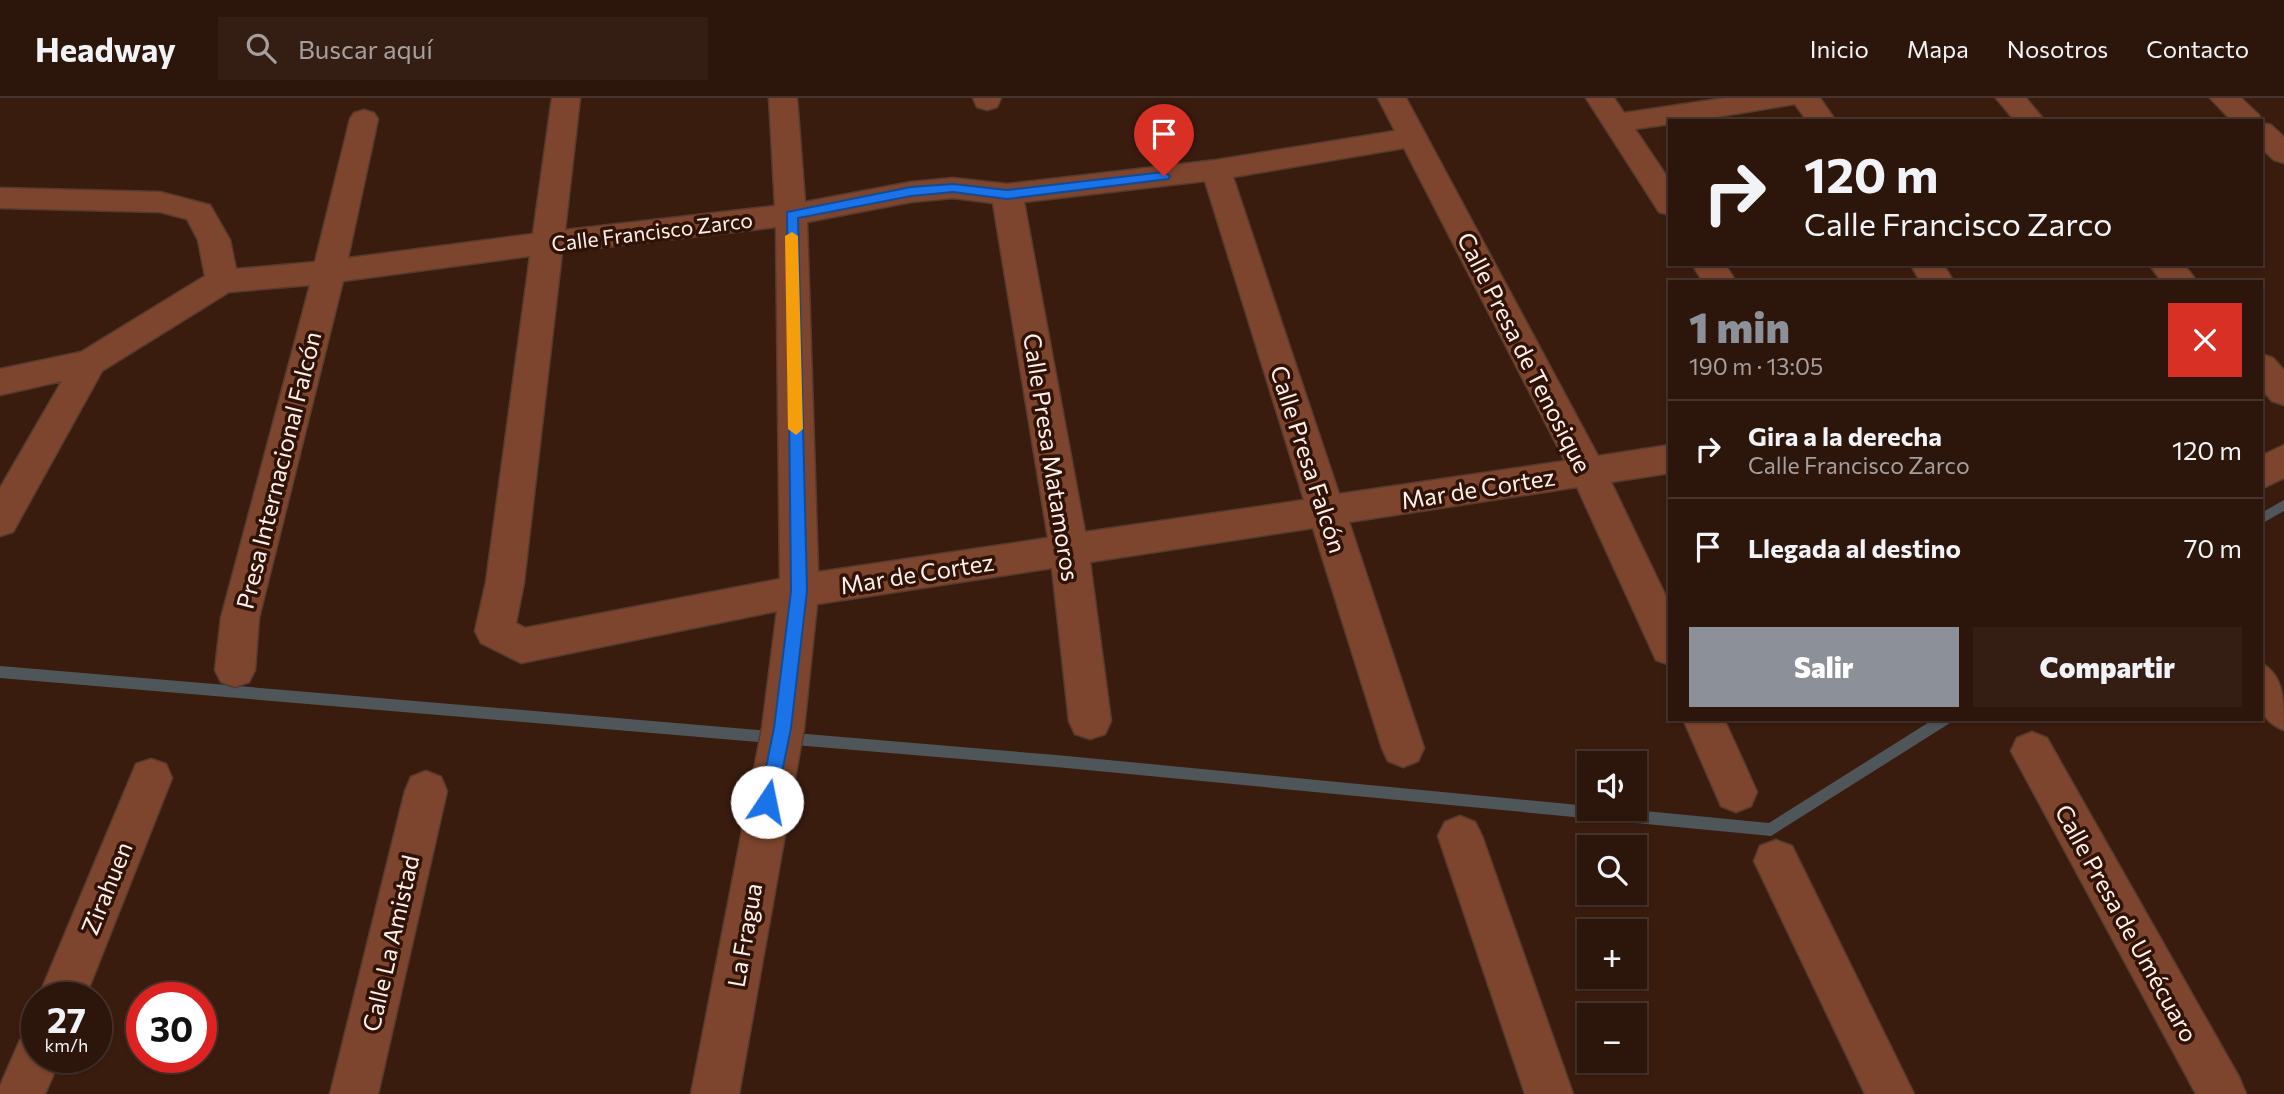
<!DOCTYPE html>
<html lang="es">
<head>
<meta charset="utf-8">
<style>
  :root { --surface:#2c150b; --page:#341e14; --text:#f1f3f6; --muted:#a69f9d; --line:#48342c; --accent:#8c9099 }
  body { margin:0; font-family:Commissioner,sans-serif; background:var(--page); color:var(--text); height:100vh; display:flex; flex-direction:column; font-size:26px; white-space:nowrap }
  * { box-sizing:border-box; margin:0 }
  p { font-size:23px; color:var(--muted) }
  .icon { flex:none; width:38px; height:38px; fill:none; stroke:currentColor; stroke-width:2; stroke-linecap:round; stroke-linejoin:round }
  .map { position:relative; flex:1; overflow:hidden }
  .details { position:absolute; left:1668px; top:182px; width:595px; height:441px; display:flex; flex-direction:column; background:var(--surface); border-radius:0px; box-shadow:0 2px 5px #0004,0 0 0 2px var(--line) }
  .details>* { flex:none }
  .guide { position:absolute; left:1668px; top:21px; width:595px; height:147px; border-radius:0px; box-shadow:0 2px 5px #0004,0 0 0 2px var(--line); background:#2c150b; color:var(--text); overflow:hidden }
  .buttons { position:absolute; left:1577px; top:653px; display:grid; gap:14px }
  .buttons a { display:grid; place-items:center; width:70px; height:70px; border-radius:0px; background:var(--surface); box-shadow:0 2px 5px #0004,0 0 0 2px var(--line); font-size:35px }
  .speed { position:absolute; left:21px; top:884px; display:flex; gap:14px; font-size:35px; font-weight:700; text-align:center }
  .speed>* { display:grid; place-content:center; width:91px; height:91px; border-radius:50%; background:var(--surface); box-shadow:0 2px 5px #0004,0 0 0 2px var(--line); line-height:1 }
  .speed small { font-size:18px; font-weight:400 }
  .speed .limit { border:10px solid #d22; background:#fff; color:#111 }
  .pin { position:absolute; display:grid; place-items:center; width:60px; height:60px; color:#fff; margin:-72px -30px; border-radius:50% 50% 50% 0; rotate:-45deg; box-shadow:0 0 7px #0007 }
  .pin .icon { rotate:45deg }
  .me { position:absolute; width:77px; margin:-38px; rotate:11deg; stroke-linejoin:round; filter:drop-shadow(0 0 5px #0008) }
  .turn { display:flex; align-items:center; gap:24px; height:147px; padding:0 21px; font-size:32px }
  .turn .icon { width:91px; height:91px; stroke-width:2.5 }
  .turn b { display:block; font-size:49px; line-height:60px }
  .round { display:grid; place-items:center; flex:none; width:74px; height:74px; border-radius:0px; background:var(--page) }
  .headline { display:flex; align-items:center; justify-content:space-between; height:119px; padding:0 21px }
  h1 { font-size:42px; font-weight:800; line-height:52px; color:var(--accent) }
  .cta { display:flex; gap:14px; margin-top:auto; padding:14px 21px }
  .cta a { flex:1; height:80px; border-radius:0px; background:var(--accent); color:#fff; font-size:28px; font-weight:800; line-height:80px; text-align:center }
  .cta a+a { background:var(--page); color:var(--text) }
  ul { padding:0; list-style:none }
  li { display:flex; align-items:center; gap:21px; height:98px; padding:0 21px; border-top:2px solid var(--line) }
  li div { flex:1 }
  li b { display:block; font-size:26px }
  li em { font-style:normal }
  header { display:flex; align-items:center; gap:42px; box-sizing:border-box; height:98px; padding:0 35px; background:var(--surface); border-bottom:2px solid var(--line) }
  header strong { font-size:33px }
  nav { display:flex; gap:38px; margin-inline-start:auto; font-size:24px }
  .search { width:490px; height:63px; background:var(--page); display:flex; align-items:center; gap:18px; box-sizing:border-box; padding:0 24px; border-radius:0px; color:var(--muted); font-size:26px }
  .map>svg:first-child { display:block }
</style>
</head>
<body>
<header>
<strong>Headway</strong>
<div class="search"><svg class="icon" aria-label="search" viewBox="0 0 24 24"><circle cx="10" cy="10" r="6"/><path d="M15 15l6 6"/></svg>Buscar aquí</div>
<nav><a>Inicio</a><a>Mapa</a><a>Nosotros</a><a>Contacto</a></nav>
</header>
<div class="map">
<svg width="2284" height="996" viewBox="0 0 2284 996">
  <rect width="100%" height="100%" fill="#3a1c0f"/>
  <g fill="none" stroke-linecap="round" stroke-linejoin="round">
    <path fill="#4f5659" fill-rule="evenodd" d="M2284,402v11l-23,13v-11z
      M0,568l1056,89 533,51v2h25l155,15 165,-104h17l-1,4 -179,113 -715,-69 -1056,-89z"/>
    <g stroke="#553a2e" stroke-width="3">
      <path id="minor" d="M552,0h28l-15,132 210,-24 -6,-108h28l8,104 106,-20 42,-4 54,6 209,-24 179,-29 -17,-33h28l192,358 72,-11v28l-59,9 59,123v60l-14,-5 -79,-173 -228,35 75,226 -6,13 -15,6 -15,-6 -6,-13 -69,-220 -223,34 21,159 -6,13 -15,5 -15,-5 -6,-13 -17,-153 -235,36 -13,124 -65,366h-48l71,-366 15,-117 -256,52 -40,-20 -6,-12 11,-49 44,-326 -187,25 -84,337 -4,52 -6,12 -14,5 -14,-5 -6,-12 6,-52 89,-333 -81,7 -127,79 -89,161 -13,4v-48l62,-107 -62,14v-26l81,-17 124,-76 -7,-36 -11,-21 -27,-7 -160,-4v-20l160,4 50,13 20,35 6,29 79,-7 35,-143 4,-6 10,-3 10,3 4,6 -30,139 185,-24zM1404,50l161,313 -226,33 -106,-317zM1205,83l99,319 -219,32 -61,-330zM953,100l40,5 55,335 -230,34 -11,-350 104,-20zM776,129l4,352 -255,49 -9,-5 8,-41 38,-330z
        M973,0h28l-4,9 -10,3 -10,-3z
        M1586,0h28l10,15 101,-15h95l16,23h-29l-12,-17 -103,17h-22v3l-35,5 35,52v34l-11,-3z
        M1996,0h30l19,23h-30z
        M2210,0h31l18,17 3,8 9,2 13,12v26l-10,-3 -13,-12v-27h-29z
        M1692,166h33l11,18h-33z
        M1910,166h33l11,18h-33z
        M2149,166h35l13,18h-35z
        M2261,256l12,4 11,12v35l-12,-4 -11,-12z
        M2284,347v33l-23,11v-33z
        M2261,565c23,12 23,38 23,67 -32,-12 -23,-37 -23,-67z
        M1683,621h41l33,73 -6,14 -15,6 -15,-6z
        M2032,634l15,6 192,339 7,17h-50l-185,-343 6,-13z
        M151,661l15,5 6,14 -87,220h-47l98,-234z
        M426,673l15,6 6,14 -69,303h-48l75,-303 6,-14z
        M1460,718l15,6 7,14 91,258h-48l-87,-258 7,-14z
        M1776,742l16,6 122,248h-49l-111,-233 6,-15z
        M37,935v24h24l-16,37h-45v-8l20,-46z"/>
    </g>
    <use href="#minor" fill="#7d452d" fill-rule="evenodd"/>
  </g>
  <path fill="#1a73e8" stroke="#114b97" stroke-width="2" d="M1164,74l6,4 -2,3 -161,20 -54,-7 -42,4 -113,22 9,373 -16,137 -15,74 -2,5 -7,3 -6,-3 -2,-5 15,-74 17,-137 -4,-379 124,-25 42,-3 54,6z"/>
  <path fill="#f59e0b" d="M792,134l6,4 5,193 -7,6 -8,-6 -3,-193z"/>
  <g text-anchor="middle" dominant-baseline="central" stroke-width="7" stroke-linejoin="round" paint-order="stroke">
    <g font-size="21" fill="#fdf0eb" stroke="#301206">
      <text transform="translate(652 133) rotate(-7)">Calle Francisco Zarco</text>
    </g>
    <g font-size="24" fill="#fdf0eb" stroke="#301206">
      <text transform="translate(1525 254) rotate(63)">Calle Presa de Tenosique</text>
      <text transform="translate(1052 359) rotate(81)">Calle Presa Matamoros</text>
      <text transform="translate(1309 361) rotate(72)">Calle Presa Falcón</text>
      <text transform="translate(278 372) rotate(-76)">Presa Internacional Falcón</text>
      <text transform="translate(1478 390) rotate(-9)">Mar de Cortez</text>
      <text transform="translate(917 475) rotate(-9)">Mar de Cortez</text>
      <text transform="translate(106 790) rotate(-68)">Zirahuen</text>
      <text transform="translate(2127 825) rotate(61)">Calle Presa de Umécuaro</text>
      <text transform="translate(744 837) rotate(-80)">La Fragua</text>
      <text transform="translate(390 845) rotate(-77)">Calle La Amistad</text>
    </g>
  </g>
</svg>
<div class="buttons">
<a><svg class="icon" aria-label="sound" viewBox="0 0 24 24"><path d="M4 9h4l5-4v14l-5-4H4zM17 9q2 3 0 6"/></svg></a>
<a><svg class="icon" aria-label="search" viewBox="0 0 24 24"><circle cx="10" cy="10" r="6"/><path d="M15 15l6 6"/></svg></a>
<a>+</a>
<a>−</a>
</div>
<div class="speed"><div>27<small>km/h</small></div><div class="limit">30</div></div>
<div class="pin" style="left:1164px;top:78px;background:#d93025"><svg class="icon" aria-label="arrive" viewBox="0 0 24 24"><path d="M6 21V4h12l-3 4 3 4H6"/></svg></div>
<svg class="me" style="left:767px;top:704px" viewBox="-20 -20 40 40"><circle r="19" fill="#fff"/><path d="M0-13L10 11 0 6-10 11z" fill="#1a73e8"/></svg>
<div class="guide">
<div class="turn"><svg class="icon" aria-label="right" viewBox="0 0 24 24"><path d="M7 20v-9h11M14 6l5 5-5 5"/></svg><div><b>120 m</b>Calle Francisco Zarco</div></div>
</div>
<section class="details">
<div class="headline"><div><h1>1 min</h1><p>190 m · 13:05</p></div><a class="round" style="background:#d93025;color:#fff"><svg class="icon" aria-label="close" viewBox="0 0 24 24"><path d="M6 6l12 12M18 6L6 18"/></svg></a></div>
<ul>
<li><svg class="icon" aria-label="right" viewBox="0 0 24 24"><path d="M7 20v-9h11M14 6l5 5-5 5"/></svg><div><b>Gira a la derecha</b><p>Calle Francisco Zarco</p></div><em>120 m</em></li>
<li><svg class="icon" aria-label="arrive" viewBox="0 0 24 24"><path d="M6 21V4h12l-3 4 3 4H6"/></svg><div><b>Llegada al destino</b></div><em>70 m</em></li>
</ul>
<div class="cta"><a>Salir</a><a>Compartir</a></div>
</section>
</div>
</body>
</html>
